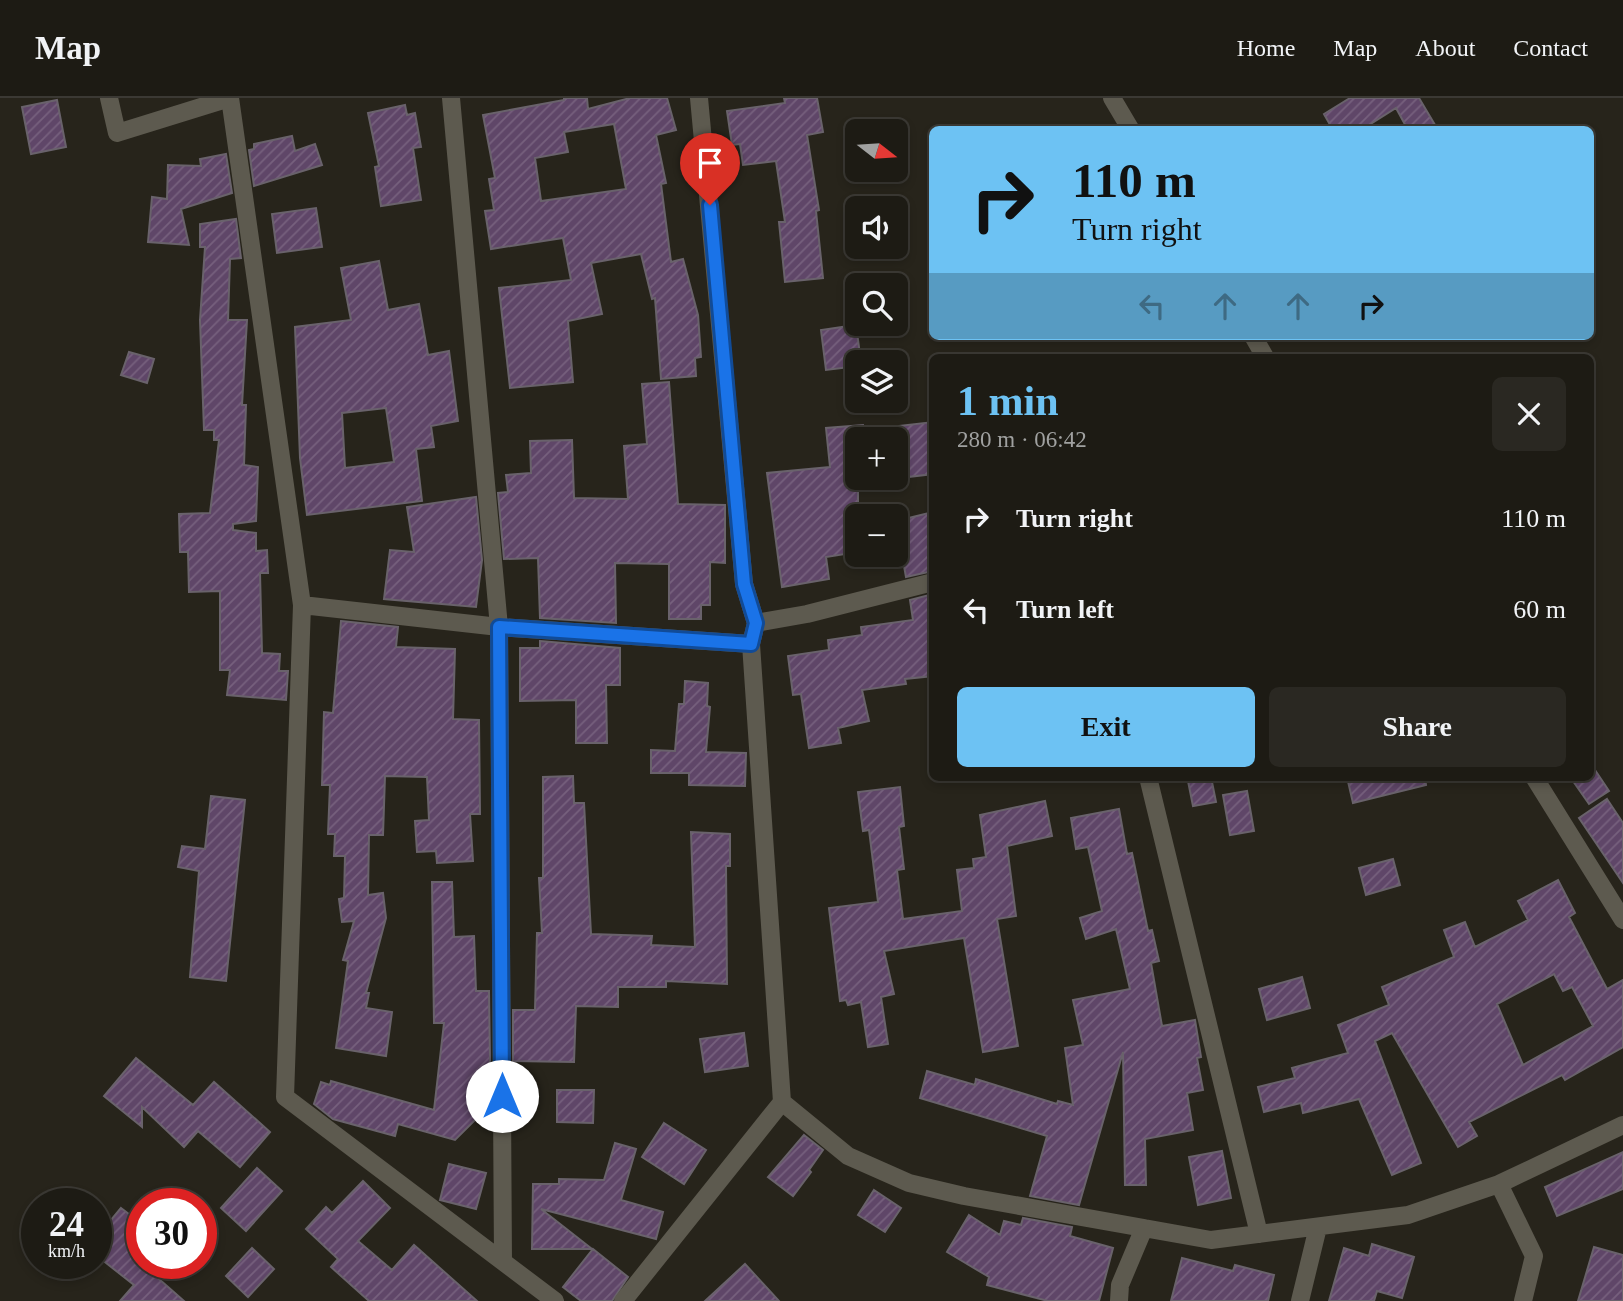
<!DOCTYPE html>
<html lang="en">
<head>
<meta charset="utf-8">
<style>
  :root { --surface:#1d1b14; --page:#2a2822; --text:#f1f3f6; --muted:#a0a1a0; --line:#3b3934; --accent:#6dc2f3 }
  body { margin:0; font-family:"Times New Roman",serif; background:var(--page); color:var(--text); height:100vh; display:flex; flex-direction:column; font-size:26px; white-space:nowrap }
  * { box-sizing:border-box; margin:0 }
  p { font-size:23px; color:var(--muted) }
  .icon { flex:none; width:38px; height:38px; fill:none; stroke:currentColor; stroke-width:2; stroke-linecap:round; stroke-linejoin:round }
  .map { position:relative; flex:1; overflow:hidden }
  .drawer { position:absolute; left:929px; top:256px; width:665px; height:427px; display:flex; flex-direction:column; background:var(--surface); border-radius:10px; box-shadow:0 4px 10px #0003,0 0 0 2px var(--line) }
  .drawer>* { flex:none }
  .banner { position:absolute; left:929px; top:28px; width:665px; height:214px; border-radius:10px; box-shadow:0 4px 10px #0003,0 0 0 2px var(--line); background:#6dc2f3; color:#111; overflow:hidden }
  .needle { width:46px; rotate:107deg }
  .tools { position:absolute; left:845px; top:21px; display:grid; gap:14px }
  .tools a { display:grid; place-items:center; width:63px; height:63px; border-radius:10px; background:var(--surface); box-shadow:0 4px 10px #0003,0 0 0 2px var(--line); font-size:35px }
  .speed { position:absolute; left:21px; top:1090px; display:flex; gap:14px; font-size:35px; font-weight:700; text-align:center }
  .speed>* { display:grid; place-content:center; width:91px; height:91px; border-radius:50%; background:var(--surface); box-shadow:0 4px 10px #0003,0 0 0 2px var(--line); line-height:1 }
  .speed small { font-size:18px; font-weight:400 }
  .speed .limit { border:10px solid #d22; background:#fff; color:#111 }
  .pin { position:absolute; display:grid; place-items:center; width:60px; height:60px; color:#fff; margin:-72px -30px; border-radius:50% 50% 50% 0; rotate:-45deg; box-shadow:0 0 7px #0007 }
  .pin .icon { rotate:45deg }
  .me { position:absolute; width:77px; margin:-38px; rotate:0deg; stroke-linejoin:round; filter:drop-shadow(0 0 5px #0008) }
  .turn { display:flex; align-items:center; gap:24px; height:147px; padding:0 28px; font-size:32px }
  .turn .icon { width:91px; height:91px; stroke-width:2.5 }
  .turn b { display:block; font-size:49px; line-height:60px }
  .lanes { display:flex; align-items:center; height:66px; padding:0 28px; background:#0003; justify-content:center; gap:35px; direction:ltr }
  .lanes .off { opacity:.35 }
  .round { display:grid; place-items:center; flex:none; width:74px; height:74px; border-radius:10px; background:var(--page) }
  .overview { display:flex; align-items:center; justify-content:space-between; height:119px; padding:0 28px }
  h1 { font-size:42px; font-weight:600; line-height:52px; color:var(--accent) }
  .button { display:flex; gap:14px; margin-top:auto; padding:14px 28px }
  .button a { flex:1; height:80px; border-radius:10px; background:var(--accent); color:#111; font-size:28px; font-weight:600; line-height:80px; text-align:center }
  .button a+a { background:var(--page); color:var(--text) }
  ul { padding:0; list-style:none }
  li { display:flex; align-items:center; gap:21px; height:91px; padding:0 28px }
  li div { flex:1 }
  li b { display:block; font-size:26px }
  li em { font-style:normal }
  header { display:flex; align-items:center; gap:42px; box-sizing:border-box; height:98px; padding:0 35px; background:var(--surface); border-bottom:2px solid var(--line) }
  header strong { font-size:33px }
  nav { display:flex; gap:38px; margin-inline-start:auto; font-size:24px }
  .map>svg:first-child { display:block }
</style>
</head>
<body>
<header>
<strong>Map</strong>
<nav><a>Home</a><a>Map</a><a>About</a><a>Contact</a></nav>
</header>
<div class="map">
<svg width="1623" height="1203" viewBox="0 0 1623 1203">
  <defs>
    <pattern id="building-hatch" width="6" height="6" patternUnits="userSpaceOnUse" patternTransform="scale(1.75)"><rect width="6" height="6" fill="#5f4668"/><path d="M-1 1l2-2M0 6l6-6M5 7l2-2" fill="none" stroke="#76607d"/></pattern>
  </defs>
  <rect width="100%" height="100%" fill="#27241b"/>
  <path fill="url(#building-hatch)" stroke="#69626b" stroke-width="2" fill-rule="evenodd" d="M564,0h23l1,11 42,-11h37l9,32 -20,5 10,48 -5,1 10,78 12,-3 15,56 3,42 -6,1 1,18 -35,3 -6,-81 -3,1 -11,-45 -50,9 11,51 -34,7 5,61 -63,6 -11,-100 72,-8 -8,-42 -72,11 -6,-38 9,-1 -5,-31 6,-1 -12,-63 81,-15zM614,26l12,65 -85,12 -6,-43 33,-6 -4,-20z
    M784,0h33l6,34 -16,3 12,75 -3,1 7,67 -38,4 -6,-60h6l-9,-61 -33,4 -3,-21 -8,1 -5,-34 58,-8z
    M1350,0h69l19,32h-30l-12,-22 -35,22h-28l-9,-16z
    M57,2l9,47 -35,7 -9,-47z
    M405,7l2,10 8,-2 6,34 -8,1 8,52 -40,6 -6,-39 4,-1 -11,-53z
    M292,38l3,15 20,-7 7,21 -68,21 -5,-36 5,-1v-5z
    M226,56l6,39 -51,16 8,36 -41,-3 4,-45 15,2 1,-34 33,1 -1,-7z
    M316,110l6,39 -45,6 -5,-39z
    M236,121l5,39 -11,1 -2,61h19l-5,85h4l-2,60 14,2 -2,54 -23,3v6l23,3v18l11,-1 1,23h-8l2,80 18,1 -1,17h9l-2,29 -59,-5 3,-25h-10v-79l-31,1 -1,-40h-8l-1,-38 31,-1 9,-73h-5v-10h-10l-4,-110 5,-73h-5v-23z
    M379,163l9,49 31,-6 9,51 21,-4 9,70 -27,5 3,21 -18,2 6,52 -115,14 -7,-57 -5,-131 56,-7 -10,-52zM386,310l8,54 -49,6 -3,-55z
    M856,227l5,37 -3,4 -32,4 -5,-40z
    M129,254l25,7 -7,24 -26,-8z
    M669,284l9,122 47,1v58l-15,-1v43h-9v14h-32v-55l-54,-1 1,60 -76,-5 -2,-60 -34,1 -6,-66 10,-1 -2,-17 25,-2 -1,-32 42,-1 2,58 54,1 -4,-53 23,-2 -5,-60z
    M933,324v52l-75,9v69l-32,5 3,22 -47,8 -15,-114 63,-6 -4,-39 37,-3 1,5zM858,341h38v39h-38z
    M476,399l6,63 -6,47 -92,-8 6,-49 24,2 -7,-45z
    M933,414v59l-27,6 -2,-11 -6,1 -1,-6 -11,2 -1,-8h11v-34z
    M933,496v82l-28,3 1,5 -44,6 7,31 -31,7 3,15 -32,5 -8,-54 -8,1 -5,-39 41,-6 -1,-10 34,-5 -1,-8 52,-7 -3,-20z
    M341,523l57,6 -2,20 59,2 -2,70 26,1 1,94h-10l3,47 -36,2 -1,-12 -19,1 -2,-31 14,-1 -2,-43 -42,-1 -2,59h-14l-1,60 15,-2 3,25 -20,75h3l-3,15 26,4 -6,44 -50,-8 12,-87 -5,-1 11,-39 -12,1 -3,-23 5,-1 1,-42h-11l1,-22h-7l2,-49h-8l2,-73 9,1z
    M540,543l80,7v37h-14l1,58h-31v-43l-56,1v-53h20z
    M685,583l23,2 -1,23 3,1 -4,45 40,1 -1,33 -56,-1v-12h-38v-23l24,1 4,-47h5z
    M1593,669l16,24 -20,13 -16,-23 6,-4h12z
    M573,678l1,27h10l7,131 61,2 -1,9 44,2 -4,-115 39,2v32h-4l1,118 -61,-3v6h-48v20l-42,-1 -2,56 -61,-1v-51h22l2,-77h5l-3,-55h4v-101z
    M1211,679l5,25 -23,4 -5,-25z
    M1347,679h78l1,8 -73,18z
    M900,689l4,39 -5,1 5,42 -7,1 6,49 59,-8 -5,-41 17,-2 -1,-9 13,-2 -6,-42 65,-14 7,35 -45,10 9,70 -19,3 21,127 -35,6 -19,-114 -80,13 10,43 -13,3 7,47 -20,3 -7,-45 -13,3 -2,-5 -6,1 -11,-93 49,-6 -9,-72 -6,1 -5,-39z
    M1247,693l7,40 -24,4 -7,-40z
    M211,698l34,4 -19,181 -36,-4 9,-106 -21,-4 4,-21 23,3z
    M1607,701l16,24v60l-44,-65z
    M1119,711l8,45 5,-1 16,78 4,-1 7,31 -8,2 11,63 33,-6 6,37 -4,1 6,32 -16,3 6,37 -48,9 1,46h-21l-2,-133 -44,153 -49,-9 17,-60 -127,-38 7,-27 48,14 1,-6 81,25 1,-3 15,4 -8,-57 18,-3 -10,-45 57,-11 -14,-60 -30,10 -6,-21 22,-7 -14,-64 -12,2 -5,-31z
    M1393,761l7,26 -34,10 -7,-27z
    M1558,782l17,33 -6,4 38,72 16,-9v67l-58,33 -3,-5 -93,47 8,14 -19,11 -66,-114 -17,8 46,122 -29,12 -33,-76 -56,14 -2,-10 -37,9 -6,-25 37,-9 -3,-10 56,-15 -10,-28 51,-20 -7,-18 72,-30 -10,-27 21,-8 10,25 53,-27 -10,-19zM1554,876l9,17 9,-4 21,39 -70,39 -26,-61z
    M432,784h20l2,55 20,-1 2,55h13l1,70 -15,59 -20,20 -57,-16 -3,12 -62,-17 -19,-15 7,-22 9,3 1,-4 103,29 10,-87h-10z
    M1302,879l8,31 -43,12 -8,-31z
    M744,935l4,33 -43,6 -5,-33z
    M136,960l57,47 21,-23 56,50 -30,35 -42,-36 -14,16 -42,-40v20l-38,-31z
    M557,992h37l-1,33 -36,-1z
    M664,1025l42,27 -22,34 -42,-27z
    M804,1037l19,15 -14,20 2,2 -18,24 -25,-19z
    M615,1045l21,6 -15,51 42,12 -7,27 -115,-30 51,40h-60l1,-65h26v-5l45,1z
    M1222,1053l9,47 -33,7 -9,-48z
    M1623,1054v37l-66,27 -12,-29z
    M449,1066l37,9 -10,36 -36,-9z
    M257,1070l25,23 -36,40 -25,-23z
    M363,1083l27,27 -32,33 34,29 22,-25 63,56h-108l-38,-34 7,-8 -32,-30 20,-22 6,6z
    M874,1092l27,18 -16,24 -27,-17z
    M121,1110l21,16v40l42,37h-64l14,-16 -38,-30v-17z
    M969,1117l31,20 4,-14 17,4 2,-7 49,9 -2,9 43,12 -14,53h-51l-61,-16 2,-8 -42,-25z
    M1372,1146l42,13 -12,41 -25,-7 -3,10h-45l15,-53 25,8z
    M1594,1149l29,8v46h-45z
    M252,1150l22,21 -26,28 -22,-21z
    M593,1151l35,28 -16,24h-31l-18,-14z
    M1182,1160l51,13 2,-6 39,10 -6,26h-97z
    M745,1166l34,37h-74z"/>
  <g fill="none" stroke-linecap="round" stroke-linejoin="round">
    <path stroke="#5d5a4f" stroke-width="18" d="M109,0l8,35 113,-35 72,507 -17,492 270,204
      M451,0l48,529 4,634
      M699,0l45,486 12,39 -5,21 31,458 66,54 61,27 55,13 247,44 197,-25 91,-31 124,-59
      M1112,0l19,32
      M1253,238l12,21
      M302,507l197,22 252,17
      M756,525l51,-9 126,-32
      M1148,679l111,457
      M1534,679l89,143
      M1499,1086l35,72 -11,45
      M623,1203l159,-199
      M1119,1203l1,-16 24,-57
      M1300,1203l18,-74"/>
  </g>
  <g fill="none" stroke-linecap="round" stroke-linejoin="round">
    <g stroke="#114b97" stroke-width="18">
      <path id="route" d="M502,998l-3,-469 252,17 5,-21 -12,-39 -34,-379"/>
    </g>
    <use href="#route" stroke="#1a73e8" stroke-width="12"/>
  </g>
</svg>
<div class="tools">
<a><svg class="needle" viewBox="-14 -14 28 28"><path d="M0-13l5 13h-10z" fill="#e53935"/><path d="M0 13l5-13h-10z" fill="#a0a1a0"/></svg></a>
<a><svg class="icon" aria-label="sound" viewBox="0 0 24 24"><path d="M4 9h4l5-4v14l-5-4H4zM17 9q2 3 0 6"/></svg></a>
<a><svg class="icon" aria-label="search" viewBox="0 0 24 24"><circle cx="10" cy="10" r="6"/><path d="M15 15l6 6"/></svg></a>
<a><svg class="icon" aria-label="layers" viewBox="0 0 24 24"><path d="M12 4l9 5-9 5-9-5zM3 14l9 5 9-5"/></svg></a>
<a>+</a>
<a>−</a>
</div>
<div class="speed"><div>24<small>km/h</small></div><div class="limit">30</div></div>
<div class="pin" style="left:710px;top:107px;background:#d93025"><svg class="icon" aria-label="arrive" viewBox="0 0 24 24"><path d="M6 21V4h12l-3 4 3 4H6"/></svg></div>
<svg class="me" style="left:502px;top:998px" viewBox="-20 -20 40 40"><circle r="19" fill="#fff"/><path d="M0-13L10 11 0 6-10 11z" fill="#1a73e8"/></svg>
<div class="banner">
<div class="turn"><svg class="icon" aria-label="right" viewBox="0 0 24 24"><path d="M7 20v-9h11M14 6l5 5-5 5"/></svg><div><b>110 m</b>Turn right</div></div>
<div class="lanes"><svg class="icon off" aria-label="left" viewBox="0 0 24 24"><path d="M17 20v-9H6M10 6l-5 5 5 5"/></svg><svg class="icon off" aria-label="ahead" viewBox="0 0 24 24"><path d="M12 20V5M6 11l6-6 6 6"/></svg><svg class="icon off" aria-label="ahead" viewBox="0 0 24 24"><path d="M12 20V5M6 11l6-6 6 6"/></svg><svg class="icon" aria-label="right" viewBox="0 0 24 24"><path d="M7 20v-9h11M14 6l5 5-5 5"/></svg></div>
</div>
<section class="drawer">
<div class="overview"><div><h1>1 min</h1><p>280 m · 06:42</p></div><a class="round"><svg class="icon" aria-label="close" viewBox="0 0 24 24"><path d="M6 6l12 12M18 6L6 18"/></svg></a></div>
<ul>
<li><svg class="icon" aria-label="right" viewBox="0 0 24 24"><path d="M7 20v-9h11M14 6l5 5-5 5"/></svg><div><b>Turn right</b></div><em>110 m</em></li>
<li><svg class="icon" aria-label="left" viewBox="0 0 24 24"><path d="M17 20v-9H6M10 6l-5 5 5 5"/></svg><div><b>Turn left</b></div><em>60 m</em></li>
</ul>
<div class="button"><a>Exit</a><a>Share</a></div>
</section>
</div>
</body>
</html>
